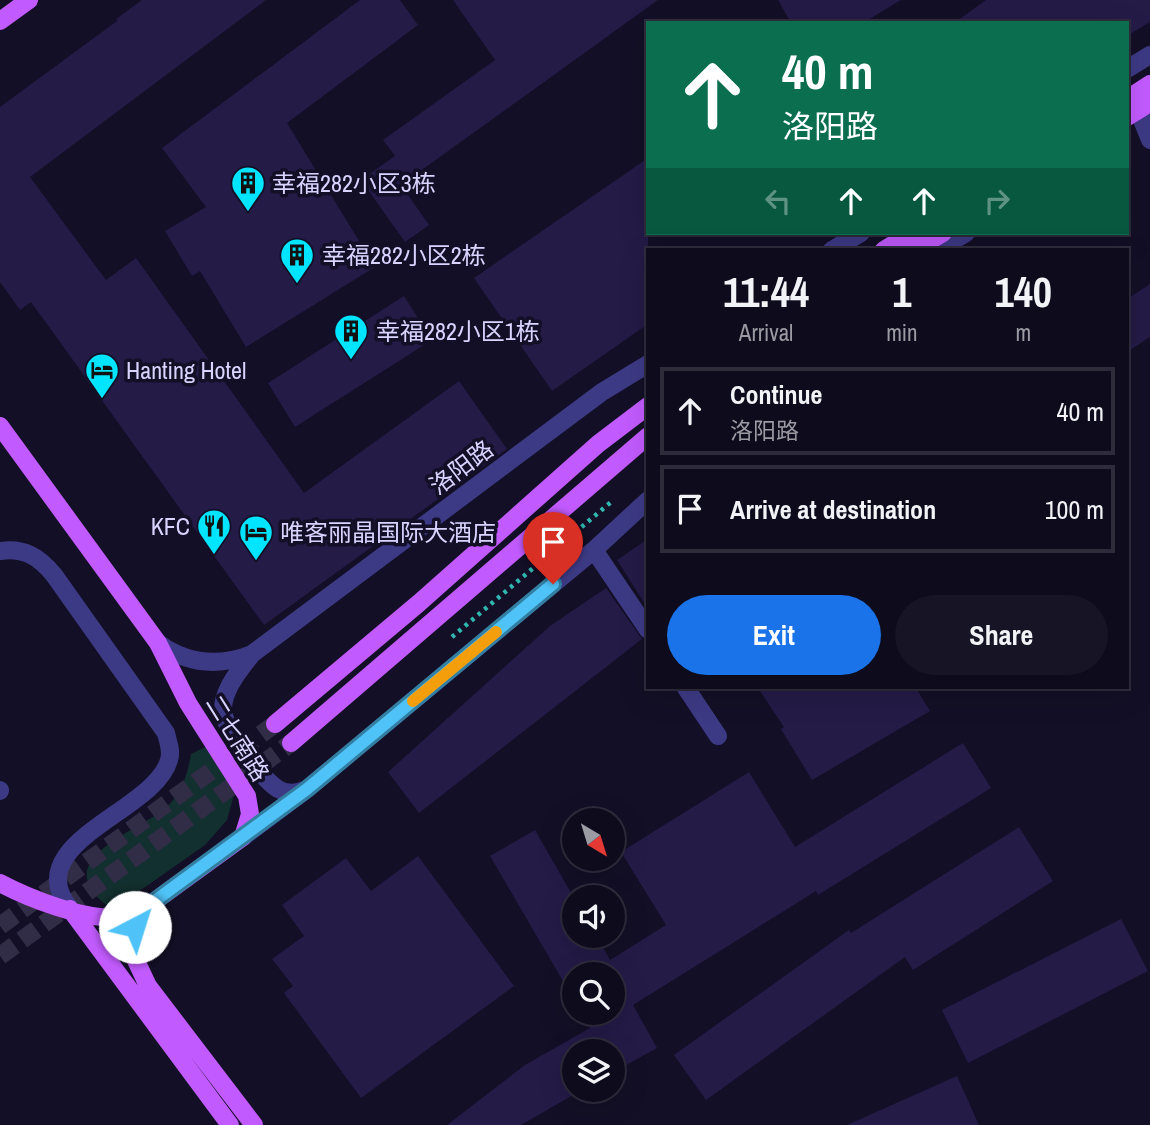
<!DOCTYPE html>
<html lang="en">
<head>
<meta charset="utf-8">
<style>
  :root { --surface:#0e0b1c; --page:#171425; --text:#f1f3f6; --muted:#9b9ba3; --line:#2e2b3b; --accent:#1a73e8 }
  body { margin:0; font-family:"Archivo Narrow","Noto Sans SC",sans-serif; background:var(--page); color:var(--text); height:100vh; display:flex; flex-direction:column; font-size:26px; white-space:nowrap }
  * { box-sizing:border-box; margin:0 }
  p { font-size:23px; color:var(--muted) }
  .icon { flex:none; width:38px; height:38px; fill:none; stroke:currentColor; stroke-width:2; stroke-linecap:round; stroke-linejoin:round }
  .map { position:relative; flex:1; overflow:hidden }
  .drawer { position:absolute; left:646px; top:248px; width:483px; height:441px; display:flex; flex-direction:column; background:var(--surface); border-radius:0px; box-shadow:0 7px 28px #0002,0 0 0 2px var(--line) }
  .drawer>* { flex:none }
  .guide { position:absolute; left:646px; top:21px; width:483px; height:214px; border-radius:0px; box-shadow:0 7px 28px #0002,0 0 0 2px var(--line); background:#0b6e4f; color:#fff; overflow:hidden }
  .needle { width:46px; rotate:142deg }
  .controls { position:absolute; left:562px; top:808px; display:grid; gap:14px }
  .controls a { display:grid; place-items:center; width:63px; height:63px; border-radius:50%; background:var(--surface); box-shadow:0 7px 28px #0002,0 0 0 2px var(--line); font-size:35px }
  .pin { position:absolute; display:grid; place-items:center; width:60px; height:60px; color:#fff; margin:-72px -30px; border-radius:50% 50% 50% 0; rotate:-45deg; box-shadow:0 0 7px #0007 }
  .pin .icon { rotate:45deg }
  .me { position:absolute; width:77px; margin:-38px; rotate:40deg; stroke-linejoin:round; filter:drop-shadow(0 0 5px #0008) }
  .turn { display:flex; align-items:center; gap:24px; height:147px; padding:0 21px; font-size:32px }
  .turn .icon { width:91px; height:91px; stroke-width:2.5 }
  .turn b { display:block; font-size:49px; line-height:60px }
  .lanes { display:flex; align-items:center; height:66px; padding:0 21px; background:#0003; justify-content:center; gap:35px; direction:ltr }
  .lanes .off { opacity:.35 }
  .eta { display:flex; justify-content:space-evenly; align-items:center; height:119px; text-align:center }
  .eta b { font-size:42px; font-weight:800; line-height:49px }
  .action { display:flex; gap:14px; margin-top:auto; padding:14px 21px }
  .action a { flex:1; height:80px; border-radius:42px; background:var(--accent); color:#fff; font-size:28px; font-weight:800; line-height:80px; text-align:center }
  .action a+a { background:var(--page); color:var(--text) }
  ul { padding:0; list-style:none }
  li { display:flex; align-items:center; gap:21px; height:88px; margin:0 14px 10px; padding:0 7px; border:4px solid var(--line); border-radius:0px }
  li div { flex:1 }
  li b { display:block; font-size:26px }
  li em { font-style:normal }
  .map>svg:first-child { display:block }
</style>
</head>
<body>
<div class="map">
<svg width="1150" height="1125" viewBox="0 0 1150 1125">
  <rect width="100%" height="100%" fill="#130f26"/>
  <path fill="#12302f" d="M205,747l10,9 21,31 -9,33 -22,25 -74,52 -25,8c-57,-45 28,-72 57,-95 19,-15 24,-34 28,-56z"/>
  <path fill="#241b47" d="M142,0h124l-236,177 76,103 30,-22 168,235 155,-112 48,68 -243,176 -233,-323 -11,8 -20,-28v-175l117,-86 -1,-2z
    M360,0h40l18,25 -131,98 88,144 -129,80 -46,-76 -8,5 -27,-45 41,-24 -44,-59z
    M453,0h205l-257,185 28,40 -24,17 -44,-62 34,-24 -12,-16 112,-80z
    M778,0h123l-38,23h-72z
    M986,0h164v22l-23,14v-13h-173z
    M648,158v166l-96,67 -78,-113z
    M1150,284v53l-23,15v-53z
    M404,296l28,44 -137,87 -27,-44z
    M648,539v70l-31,-49z
    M606,588l36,51 -223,174 -31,-41 162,-146z
    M758,688h158l14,23 -118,69 -31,-51 3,-2z
    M963,743l28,45 -173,107 -2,-4 -183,114 24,43 -45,25v-21h-38v38h8l-61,35h-74l78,-60 65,-37 -8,-15h30v-38h-38v25l-84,-144 45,-26 39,68v38h23l13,24 56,-35 -45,-73 128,-80 46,75z
    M1019,827l34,54 -140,89 -8,-13 -199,143 -32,-45 175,-125 2,3z
    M418,856l96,130 -153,112 -77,-105 9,-7 -21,-27 32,-23 -22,-31 64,-47 25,33z
    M1121,919l27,52 -180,92 -26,-53z
    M957,1076l22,49h-132z"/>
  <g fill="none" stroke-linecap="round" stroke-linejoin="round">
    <path stroke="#312d47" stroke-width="18" stroke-dasharray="18 9" stroke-linecap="butt" d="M0,926l275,-202
      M0,956l291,-213"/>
    <path stroke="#2fb8b0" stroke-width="4.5" stroke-dasharray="3.5 5" stroke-linecap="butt" d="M452,637l159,-135"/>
    <path stroke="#3d3a85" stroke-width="18" d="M1127,69l23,-14
      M1138,110l12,30
      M832,250l29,-17
      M938,250l28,-17
      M594,550l54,80
      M0,551c24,-4 39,6 54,24l112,158c2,9 6,18 3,27 -14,52 -152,82 -99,149
      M158,643c29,21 61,24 94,11l350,-262 46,-28
      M252,654c-12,16 -30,36 -29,57 2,18 40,69 55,78 9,5 17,5 26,1
      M686,688l32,48
      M0,790v1
      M243,837l64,-48 287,-239 54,-50"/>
    <path stroke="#c25bff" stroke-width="18" d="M0,21l29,-21
      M1127,99l23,-15
      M1127,117l23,-14
      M884,250l28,-17
      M914,250l29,-17
      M0,426l158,217 30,60 59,93 3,18 -7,23 -95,69 -13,21 -3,25 16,34 106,139
      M275,724l144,-121 179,-159 50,-38
      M291,743l357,-307
      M0,883c28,15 84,37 115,34 11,-1 21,-5 31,-10
      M70,909l160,216"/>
  </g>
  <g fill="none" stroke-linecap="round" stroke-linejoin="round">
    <g stroke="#337fa1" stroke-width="18">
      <path id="route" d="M135,927l13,-21 159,-117 246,-205"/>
    </g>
    <use href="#route" stroke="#4fc3f7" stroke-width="12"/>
    <path stroke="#f59e0b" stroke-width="12" d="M413,701l83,-69"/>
  </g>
  <defs>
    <g id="building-pin" transform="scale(1.75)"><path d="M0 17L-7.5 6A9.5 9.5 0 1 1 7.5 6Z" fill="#00e5ff" stroke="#130f26"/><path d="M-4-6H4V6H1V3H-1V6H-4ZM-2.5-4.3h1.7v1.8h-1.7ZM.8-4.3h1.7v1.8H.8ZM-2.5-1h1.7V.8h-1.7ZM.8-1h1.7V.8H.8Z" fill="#111"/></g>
    <g id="hotel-pin" transform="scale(1.75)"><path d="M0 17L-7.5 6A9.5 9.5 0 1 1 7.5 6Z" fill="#00e5ff" stroke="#130f26"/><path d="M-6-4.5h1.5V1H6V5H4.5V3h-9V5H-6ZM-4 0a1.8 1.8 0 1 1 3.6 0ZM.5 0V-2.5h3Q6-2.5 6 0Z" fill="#111"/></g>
    <g id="restaurant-pin" transform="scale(1.75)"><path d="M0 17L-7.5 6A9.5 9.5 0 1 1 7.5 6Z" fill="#00e5ff" stroke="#130f26"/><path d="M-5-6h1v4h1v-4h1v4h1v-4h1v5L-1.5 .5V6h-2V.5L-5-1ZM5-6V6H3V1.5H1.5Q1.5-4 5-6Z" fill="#111"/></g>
  </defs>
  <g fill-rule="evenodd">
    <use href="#building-pin" x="248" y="183"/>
    <use href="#building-pin" x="297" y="255"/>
    <use href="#building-pin" x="351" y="331"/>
    <use href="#hotel-pin" x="102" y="370"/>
    <use href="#restaurant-pin" x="214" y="526"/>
    <use href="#hotel-pin" x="256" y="532"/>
  </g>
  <g text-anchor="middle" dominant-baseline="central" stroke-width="7" stroke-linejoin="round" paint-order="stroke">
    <g font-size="24" fill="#d9d4ff" stroke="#130f26" text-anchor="start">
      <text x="272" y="183">幸福282小区3栋</text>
      <text x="322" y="255">幸福282小区2栋</text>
      <text x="376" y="331">幸福282小区1栋</text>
      <text x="126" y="370">Hanting Hotel</text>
      <text x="190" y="526" text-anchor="end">KFC</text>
      <text x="280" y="532">唯客丽晶国际大酒店</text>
    </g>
    <g font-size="24" fill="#d9d4ff" stroke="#130f26">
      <text transform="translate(461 467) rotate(-37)">洛阳路</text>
      <text transform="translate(238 738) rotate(58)">二七南路</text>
    </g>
  </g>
</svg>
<div class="controls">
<a><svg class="needle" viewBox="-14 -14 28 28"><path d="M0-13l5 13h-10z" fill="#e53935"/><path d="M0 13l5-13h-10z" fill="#9b9ba3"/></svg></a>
<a><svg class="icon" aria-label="sound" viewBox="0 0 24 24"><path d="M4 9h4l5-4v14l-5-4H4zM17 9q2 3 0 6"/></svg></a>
<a><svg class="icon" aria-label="search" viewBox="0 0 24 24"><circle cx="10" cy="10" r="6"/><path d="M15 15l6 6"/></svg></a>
<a><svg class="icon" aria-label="layers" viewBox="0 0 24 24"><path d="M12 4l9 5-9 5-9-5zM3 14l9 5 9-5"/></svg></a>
</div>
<div class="pin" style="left:553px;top:584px;background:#d93025"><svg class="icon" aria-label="arrive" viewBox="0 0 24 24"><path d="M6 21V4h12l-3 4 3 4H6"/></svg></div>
<svg class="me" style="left:135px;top:927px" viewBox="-20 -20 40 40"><circle r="19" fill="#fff"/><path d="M0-13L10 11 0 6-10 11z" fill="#4fc3f7"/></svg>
<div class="guide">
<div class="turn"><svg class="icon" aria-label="ahead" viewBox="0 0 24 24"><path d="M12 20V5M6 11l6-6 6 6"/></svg><div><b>40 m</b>洛阳路</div></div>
<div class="lanes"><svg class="icon off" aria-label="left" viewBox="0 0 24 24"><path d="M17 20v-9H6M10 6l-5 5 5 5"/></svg><svg class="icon" aria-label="ahead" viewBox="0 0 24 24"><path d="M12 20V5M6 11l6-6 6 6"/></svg><svg class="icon" aria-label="ahead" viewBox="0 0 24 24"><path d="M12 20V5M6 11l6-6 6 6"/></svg><svg class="icon off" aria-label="right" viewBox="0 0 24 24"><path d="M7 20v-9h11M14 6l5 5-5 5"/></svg></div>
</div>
<section class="drawer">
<div class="eta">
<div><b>11:44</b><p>Arrival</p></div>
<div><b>1</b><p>min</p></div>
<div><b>140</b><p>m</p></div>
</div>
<ul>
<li><svg class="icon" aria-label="ahead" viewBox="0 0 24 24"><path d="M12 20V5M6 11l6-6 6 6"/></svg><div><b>Continue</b><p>洛阳路</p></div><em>40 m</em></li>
<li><svg class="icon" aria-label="arrive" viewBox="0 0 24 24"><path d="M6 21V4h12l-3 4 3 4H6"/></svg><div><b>Arrive at destination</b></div><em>100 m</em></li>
</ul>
<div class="action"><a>Exit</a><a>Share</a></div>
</section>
</div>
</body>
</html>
